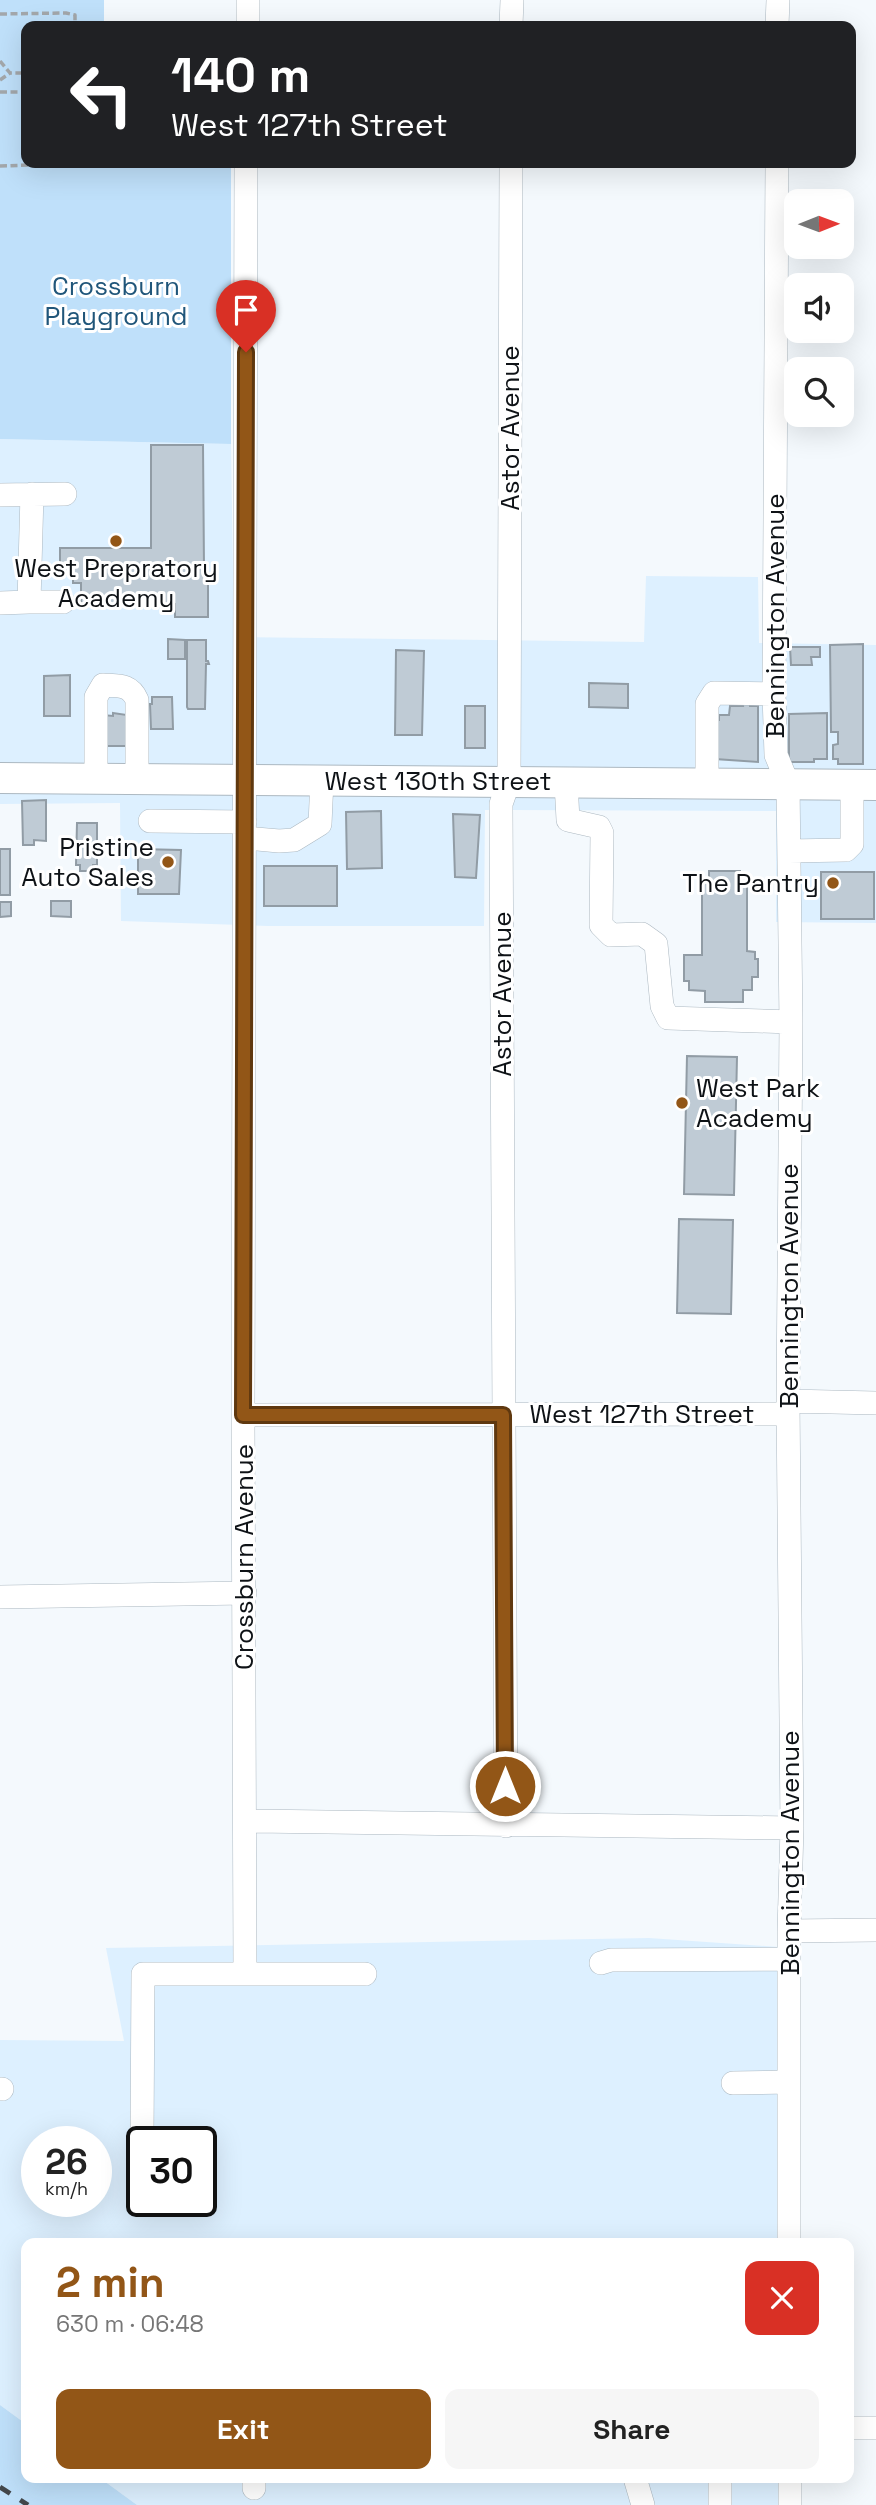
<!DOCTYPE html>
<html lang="en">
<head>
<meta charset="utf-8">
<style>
  :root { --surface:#fff; --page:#f6f6f6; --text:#222; --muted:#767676; --accent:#925617 }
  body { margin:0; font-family:"Space Grotesk",sans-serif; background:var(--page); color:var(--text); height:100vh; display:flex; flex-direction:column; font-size:26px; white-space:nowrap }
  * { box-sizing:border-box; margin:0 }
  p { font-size:23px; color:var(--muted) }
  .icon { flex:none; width:38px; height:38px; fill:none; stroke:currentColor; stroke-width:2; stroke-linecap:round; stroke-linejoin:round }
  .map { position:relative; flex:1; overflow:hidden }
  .sheet { position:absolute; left:21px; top:2238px; width:833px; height:245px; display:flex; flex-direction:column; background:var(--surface); border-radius:14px; box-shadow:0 7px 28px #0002 }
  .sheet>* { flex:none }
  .banner { position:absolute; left:21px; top:21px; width:835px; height:147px; border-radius:14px; box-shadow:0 7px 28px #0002; background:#202124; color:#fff; overflow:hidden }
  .needle { width:46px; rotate:89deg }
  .buttons { position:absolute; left:784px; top:189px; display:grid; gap:14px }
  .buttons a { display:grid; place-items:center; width:70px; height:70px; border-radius:14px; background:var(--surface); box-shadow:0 7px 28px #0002; font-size:35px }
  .speed { position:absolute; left:21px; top:2126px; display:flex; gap:14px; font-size:35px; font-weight:700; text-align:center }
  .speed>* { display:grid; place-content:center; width:91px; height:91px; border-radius:50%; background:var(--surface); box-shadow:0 7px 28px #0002; line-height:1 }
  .speed small { font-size:18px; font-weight:400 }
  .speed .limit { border:4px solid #111; border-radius:10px; background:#fff; color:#111 }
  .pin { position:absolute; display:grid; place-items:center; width:60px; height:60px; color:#fff; margin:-72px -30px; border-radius:50% 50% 50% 0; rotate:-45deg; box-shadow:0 0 7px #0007 }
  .pin .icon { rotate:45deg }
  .me { position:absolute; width:77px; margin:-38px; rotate:0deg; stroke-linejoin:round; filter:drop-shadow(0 0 5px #0008) }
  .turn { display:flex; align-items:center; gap:24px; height:147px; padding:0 35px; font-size:32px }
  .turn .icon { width:91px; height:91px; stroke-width:2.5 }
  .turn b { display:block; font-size:49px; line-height:60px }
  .round { display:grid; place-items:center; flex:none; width:74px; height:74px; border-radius:14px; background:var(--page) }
  .headline { display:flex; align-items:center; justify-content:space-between; height:119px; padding:0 35px }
  h1 { font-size:42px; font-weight:600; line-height:52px; color:var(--accent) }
  .primary-button { display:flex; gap:14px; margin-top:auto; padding:14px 35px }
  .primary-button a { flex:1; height:80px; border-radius:14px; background:var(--accent); color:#fff; font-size:28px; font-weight:600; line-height:80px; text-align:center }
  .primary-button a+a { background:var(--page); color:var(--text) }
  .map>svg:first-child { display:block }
</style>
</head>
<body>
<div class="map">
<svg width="876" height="2505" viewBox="0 0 876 2505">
  <rect width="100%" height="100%" fill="#f4f9fd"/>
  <path fill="#ddf0ff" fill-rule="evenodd" d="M0,439l231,5 3,193 410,5 2,-66 112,1 1,66 117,2v278l-100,-1v-111l-291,-1 -1,116h-216l-147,-5 -1,-118 -120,1z
    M649,1938l130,9 8,296 -761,1v180l-26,-19v-365l124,1 -18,-93zM37,2142h59v60h-59zM142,2142h59v60h-59z
    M100,2478h690l1,27h-654z"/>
  <path fill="#bfe0fa" d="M0,0h104v26h-78v137h205v281l-231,-5z
    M0,2405l26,19v54h74l37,27h-137z"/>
  <path fill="#bfcbd5" stroke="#919ca5" stroke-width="2" d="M151,445h52l1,123h4v49h-33v-13h-94v-21h-8v-8h-13v-27h91z
    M168,639l17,1v19h-17z
    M187,640h19v21h2l1,3h-3l-1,45h-17l-1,-2z
    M863,644v120h-25v-5h-5v-14l5,-1v-12h-7l-1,-87z
    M790,647h30v10h-9l1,8h-21z
    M396,650l28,1 -2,84h-27z
    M70,675v41h-26v-40z
    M589,683l39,1v24l-39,-1z
    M152,697h20l1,32h-22l-1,-25h2z
    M742,701h8v5h8v56l-43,-3v-39h4v-5h10l1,-9h13z
    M465,706h20v42h-20z
    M113,713l14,2v31h-24v-31l10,1z
    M827,713v46h-13v3h-25v-48z
    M46,800v41l-12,-1v5h-11l-1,-44z
    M381,811l1,57 -35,1 -1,-57z
    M453,814l27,1 -4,63 -21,-1z
    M77,823h20v42h-4l-1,6h-12v-6h-4z
    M0,849h10v46h-10z
    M138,849l43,1 -2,44h-41z
    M264,866h73v40h-73z
    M709,871h31v10h7v70l8,1v7h3v18h-6v13h-9v12h-38v-11l-16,-1v-9h-5v-26h18v-74h7z
    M821,872h53v47h-53z
    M51,901h20v16l-20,-1z
    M0,902h11v14l-11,1z
    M687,1056l50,1 -3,138 -50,-1z
    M679,1219l54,1 -2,94 -54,-1z"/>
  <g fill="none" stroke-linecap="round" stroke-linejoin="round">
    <g stroke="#acb8c1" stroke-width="24">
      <path id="minor" d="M248,26v-26
        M511,26l1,-26
        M777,26l1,-26
        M777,163l-3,531 2,61 12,29 3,238 -3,379 4,427 -3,103v313
        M0,495l65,-1
        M29,602h34
        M0,603l29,-1 3,-108
        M96,779v-82l7,-12c16,1 27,-1 34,15v80
        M566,782l2,38 31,7 3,6 -1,92 10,10 31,-1 14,10 6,62 6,12 123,4
        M707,784v-80l7,-11 60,1
        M150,821l95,1
        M245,838l34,3 15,-1 26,-16 2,-44
        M789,851l57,-1 6,-6v-59
        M788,1401l88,2
        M243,1415l545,-1
        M0,1597l245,-4
        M245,1821l547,7
        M506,1826l-5,-1022 8,-23 2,-618
        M789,1931l87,-1
        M601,1963l10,-3 178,-1
        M245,1974l-2,-559 3,-1252
        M733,2083l56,-1
        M0,2089h2
        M142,2140l1,-166h222
        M849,2428h27
        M254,2478v10
        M635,2478l8,27
        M790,2478v27
        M720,2505v-27"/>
    </g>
    <g stroke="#acb8c1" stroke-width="32">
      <path id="major" d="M0,778l876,7"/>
    </g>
    <path stroke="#a3a7ab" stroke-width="3.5" stroke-dasharray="7 3.5" stroke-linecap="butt" d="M0,14l66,-1 9,2v11
      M0,61l10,12h16
      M0,80l10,-7
      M0,92h26
      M86,163h142
      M0,166l85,-3"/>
    <use href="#minor" stroke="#fff" stroke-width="23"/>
    <use href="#major" stroke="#fff" stroke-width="30"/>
    <path stroke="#43474b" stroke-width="5" stroke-dasharray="12 12" stroke-linecap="butt" d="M0,2487l28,18"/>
  </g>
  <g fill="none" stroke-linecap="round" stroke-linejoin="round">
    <g stroke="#5f380f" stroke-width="18">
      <path id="route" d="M246,352l-3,1063h260l2,371"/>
    </g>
    <use href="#route" stroke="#925617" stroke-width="12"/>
  </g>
  <g fill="#925617" stroke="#fff" stroke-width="2.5">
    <circle cx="116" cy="541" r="7"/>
    <circle cx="168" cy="862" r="7"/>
    <circle cx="833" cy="883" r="7"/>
    <circle cx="682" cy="1103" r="7"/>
  </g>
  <g text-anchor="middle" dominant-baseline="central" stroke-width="6" stroke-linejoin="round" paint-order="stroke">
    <g font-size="26" fill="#20567a" stroke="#fff">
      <text x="116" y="286">Crossburn<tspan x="116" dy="30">Playground</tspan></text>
    </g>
    <g font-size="26" fill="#0e1216" stroke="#fff">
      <text transform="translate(510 428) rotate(-90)">Astor Avenue</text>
      <text transform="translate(775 616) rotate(-90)">Bennington Avenue</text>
      <text x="438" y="781">West 130th Street</text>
      <text transform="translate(502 994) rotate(-90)">Astor Avenue</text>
      <text transform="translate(789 1286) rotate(-90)">Bennington Avenue</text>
      <text x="642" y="1414">West 127th Street</text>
      <text transform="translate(244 1557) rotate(-90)">Crossburn Avenue</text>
      <text transform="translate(790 1853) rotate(-90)">Bennington Avenue</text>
    </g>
    <g font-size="26" fill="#0e1216" stroke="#fff" text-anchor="end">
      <text x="116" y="568" text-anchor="middle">West Prepratory<tspan x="116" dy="30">Academy</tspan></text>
      <text x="154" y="847">Pristine<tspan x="154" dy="30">Auto Sales</tspan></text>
      <text x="819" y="883">The Pantry</text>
      <text x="696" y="1088" text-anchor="start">West Park<tspan x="696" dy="30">Academy</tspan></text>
    </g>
  </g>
</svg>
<div class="buttons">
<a><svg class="needle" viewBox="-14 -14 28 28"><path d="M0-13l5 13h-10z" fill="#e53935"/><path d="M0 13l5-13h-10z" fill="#767676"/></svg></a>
<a><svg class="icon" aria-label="sound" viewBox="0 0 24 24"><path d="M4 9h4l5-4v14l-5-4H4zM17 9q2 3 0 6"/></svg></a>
<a><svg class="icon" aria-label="search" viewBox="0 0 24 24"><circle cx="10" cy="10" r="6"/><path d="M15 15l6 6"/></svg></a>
</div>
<div class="speed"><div>26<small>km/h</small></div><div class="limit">30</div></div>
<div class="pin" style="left:246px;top:352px;background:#d93025"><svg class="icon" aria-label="arrive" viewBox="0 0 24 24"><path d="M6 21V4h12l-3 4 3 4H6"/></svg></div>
<svg class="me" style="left:505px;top:1786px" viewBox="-20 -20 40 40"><circle r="17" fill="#925617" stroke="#fff" stroke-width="3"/><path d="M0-11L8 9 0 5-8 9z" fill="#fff"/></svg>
<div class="banner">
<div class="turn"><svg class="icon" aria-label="left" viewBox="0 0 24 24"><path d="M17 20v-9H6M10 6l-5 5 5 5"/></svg><div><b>140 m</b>West 127th Street</div></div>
</div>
<section class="sheet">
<div class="headline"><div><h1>2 min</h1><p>630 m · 06:48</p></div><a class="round" style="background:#d93025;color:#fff"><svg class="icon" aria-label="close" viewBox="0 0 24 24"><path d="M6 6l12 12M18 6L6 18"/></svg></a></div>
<div class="primary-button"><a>Exit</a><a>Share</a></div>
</section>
</div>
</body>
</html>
